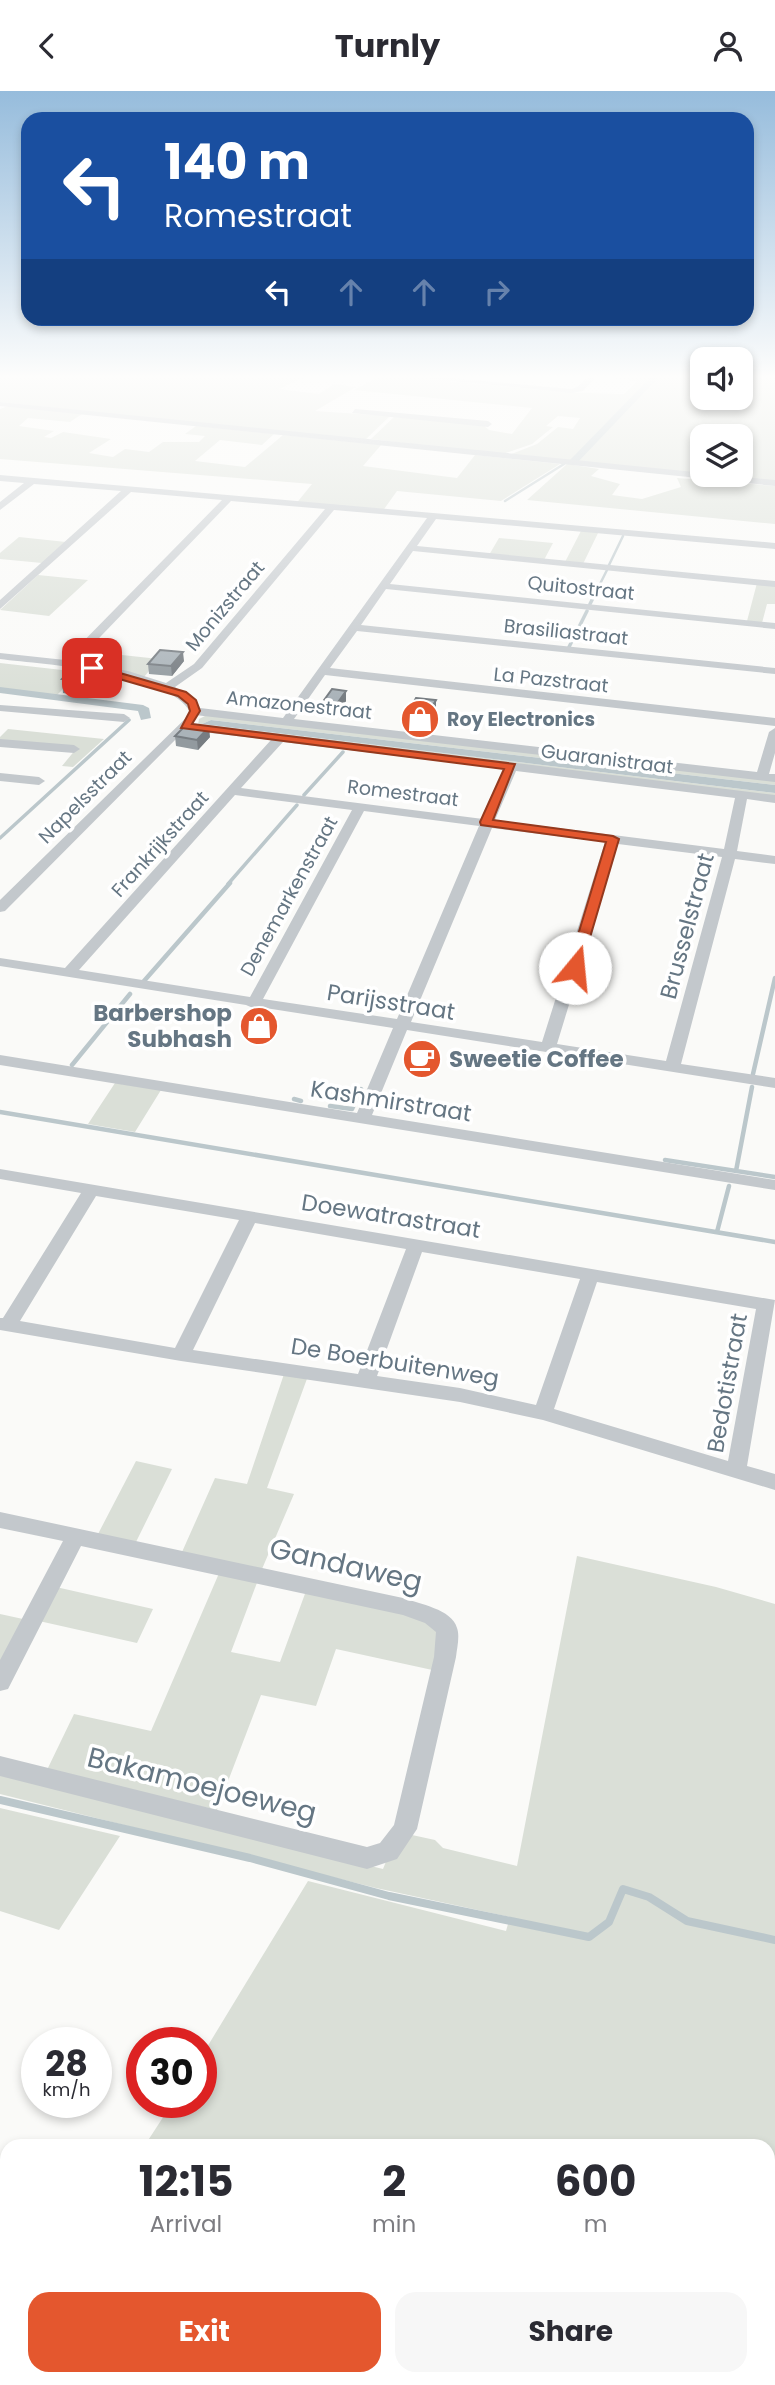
<!DOCTYPE html>
<html lang="en">
<head>
<meta charset="utf-8">
<style>
  :root { --surface:#fff; --page:#f7f7f7; --text:#2b2b33; --muted:#7c7c81; --accent:#e4572e }
  body { margin:0; font-family:Poppins,sans-serif; background:var(--page); color:var(--text); height:100vh; display:flex; flex-direction:column; font-size:26px; white-space:nowrap }
  * { box-sizing:border-box; margin:0 }
  p { font-size:23px; color:var(--muted) }
  .icon { flex:none; width:38px; height:38px; fill:none; stroke:currentColor; stroke-width:2; stroke-linecap:round; stroke-linejoin:round }
  .map { position:relative; flex:1; overflow:hidden }
  .sheet { position:absolute; left:0px; top:2048px; width:775px; height:247px; display:flex; flex-direction:column; background:var(--surface); border-radius:21px 21px 0 0; box-shadow:0 4px 10px #0003 }
  .sheet>* { flex:none }
  .top-card { position:absolute; left:21px; top:21px; width:733px; height:214px; border-radius:21px; box-shadow:0 4px 10px #0003; background:#1a4fa0; color:#fff; overflow:hidden }
  .buttons { position:absolute; left:690px; top:256px; display:grid; gap:14px }
  .buttons a { display:grid; place-items:center; width:63px; height:63px; border-radius:14px; background:var(--surface); box-shadow:0 4px 10px #0003; font-size:35px }
  .speed { position:absolute; left:21px; top:1936px; display:flex; gap:14px; font-size:35px; font-weight:700; text-align:center }
  .speed>* { display:grid; place-content:center; width:91px; height:91px; border-radius:50%; background:var(--surface); box-shadow:0 4px 10px #0003; line-height:1 }
  .speed small { font-size:18px; font-weight:400 }
  .speed .limit { border:10px solid #d22; background:#fff; color:#111 }
  .pin { position:absolute; display:grid; place-items:center; width:60px; height:60px; color:#fff; margin:-30px; border-radius:14px; box-shadow:0 4px 10px #0006 }
  .me { position:absolute; width:77px; margin:-38px; rotate:17deg; stroke-linejoin:round; filter:drop-shadow(0 0 5px #0008) }
  .turn { display:flex; align-items:center; gap:24px; height:147px; padding:0 28px; font-size:32px }
  .turn .icon { width:91px; height:91px; stroke-width:2.5 }
  .turn b { display:block; font-size:49px; line-height:60px }
  .lanes { display:flex; align-items:center; height:66px; padding:0 28px; background:#0003; justify-content:center; gap:35px; direction:ltr }
  .lanes .off { opacity:.35 }
  .eta { display:flex; justify-content:space-evenly; align-items:center; height:119px; text-align:center }
  .eta b { font-size:42px; font-weight:700; line-height:49px }
  .action { display:flex; gap:14px; margin-top:auto; padding:14px 28px }
  .action a { flex:1; height:80px; border-radius:21px; background:var(--accent); color:#fff; font-size:28px; font-weight:700; line-height:80px; text-align:center }
  .action a+a { background:var(--page); color:var(--text) }
  header { display:flex; justify-content:space-between; align-items:center; height:91px; padding:0 28px; background:var(--surface); font-size:32px; font-weight:700 }
  .map>svg:first-child { display:block }
</style>
</head>
<body>
<header><svg class="icon" aria-label="back" viewBox="0 0 24 24"><path d="M15 5l-7 7 7 7"/></svg>Turnly<svg class="icon" aria-label="person" viewBox="0 0 24 24"><circle cx="12" cy="8" r="4"/><path d="M4 21q1-7 8-7t8 7"/></svg></header>
<div class="map">
<svg width="775" height="2294" viewBox="0 0 775 2294">
  <rect width="100%" height="100%" fill="#fafaf8"/>
  <path fill="#dadfd7" fill-rule="evenodd" d="M0,287h303l-24,11 40,5 15,-10 22,3 -41,24 75,5 -26,25 -364,-39z
    M376,287h40l146,14 56,2h6l13,-13 -25,-3h90v19h38v-19h35v106l-266,-29 28,-11 21,-17 15,2 7,-11 -22,-2 -12,10 7,1 -21,17 -32,11 -129,-16 23,-22 88,7 7,6 23,4 20,-26 -178,-18zM702,345h38v38h-38z
    M8,315l74,8 -12,8 -42,-4 -9,8 35,5 -10,6 7,1 12,-6 48,7 -22,14 24,4 12,-8 24,3 14,-10h36l6,-6 -20,-2 11,-8 78,8 -12,11 -42,-5 -25,21 50,6 38,-32 98,10 -18,21 94,12 18,-23 85,9 -59,37 -104,-10 -15,21 -87,-7 17,-21 -312,-25v-50z
    M567,373l32,5 -8,7 29,8 -8,11 30,4 39,-12 -4,-9 98,8v38l-248,-24z
    M582,438l17,2 -16,33 -18,-2z
    M19,446l47,5 -24,21 -42,-4v-6z
    M499,447l54,5 -9,17 -55,-5z
    M38,484l50,5 -39,36 -49,-6z
    M757,492l18,2v19h-8l-5,19 -15,-2z
    M85,560l74,8 -15,18 -66,-13 -2,-2z
    M0,572l80,9 -23,23 -57,-7z
    M207,624l568,66v4l-564,-65 -9,4 573,69v4l-565,-68 -12,-4 1,-6z
    M8,638l96,10 -31,28 -11,-1 14,-17 -76,-7v-5z
    M115,992l46,7 -26,42 -47,-8z
    M284,1283l24,2 -41,112 27,6 -32,75 -80,-17 33,-74 32,6z
    M136,1370l36,8 -36,73 -38,-8z
    M577,1465l139,31 59,17v781h-775v-12l7,-12v17h761v-233h-623l28,-43h28v-45l107,-176 198,50 4,-14 -134,-29 -376,-94v-19l383,94 4,-10 25,-24 23,5 8,8 74,18z
    M220,1480l38,9 -27,72 49,10 26,-71 117,25 17,19 -3,36 -101,-22 -20,57 -55,-11 -44,115 -171,-38 28,-58 77,17z
    M56,1496l97,22 -16,34 -98,-22z
    M0,1523l23,5 -23,45z
    M0,1717l120,28 -61,94 -59,-19z"/>
  <path fill="#bbc7cb" d="M211,629l564,65v8l-573,-69z"/>
  <g fill="none" stroke-linecap="round" stroke-linejoin="round">
    <path stroke="#bbc7cb" stroke-width="2.5" d="M505,410l59,-37
      M609,474l14,-29
      M593,507l14,-28"/>
    <path stroke="#bbc7cb" stroke-width="3.5" d="M590,513l4,-8
      M569,556l18,-36
      M304,704l39,-43
      M0,747l129,-118
      M228,793l69,-79"/>
    <path stroke="#bbc7cb" stroke-width="4.5" d="M144,890l86,-98
      M72,974l58,-71
      M753,983l22,-96
      M294,1008l7,2
      M330,1015l22,3 9,-20
      M0,1021l775,130
      M665,1069l110,17
      M736,1080l16,-84
      M717,1141l12,-46"/>
    <path stroke="#bbc7cb" stroke-width="8" d="M0,1709l250,58 139,38 200,41 20,-15 14,-33 26,8 38,24 88,19"/>
    <path fill="#bbc7cb" fill-rule="evenodd" d="M650,287h8l-82,86h-6v-4z
      M0,596l143,18 6,3 2,10 -10,2 -3,-9 -138,-18z"/>
    <path fill="#c3c8cc" fill-rule="evenodd" d="M423,287h28l120,11 6,-2 10,-9h8l-12,13 -12,2z
      M0,311l775,78v6l-775,-80z
      M355,318l133,12 4,3 -4,3 -136,-14z
      M0,384l775,68v6l-339,-30 -19,27 358,35v6l-362,-36 -23,33 385,39v6l-389,-40 -25,36 414,43v6l-418,-43 -27,37 445,50v8l-450,-51 -31,44 463,53 12,-40 6,-4v25l-6,21h6v8l-580,-67 2,2 -6,6 584,72v8l-28,-4 -10,52 38,5v8l-40,-5 -54,205 94,14v10l-368,-58 -35,85 403,65v10l-775,-125v-10l357,58 36,-85 -134,-21 -6,1 -7,-3 -246,-39v-8l65,10 206,-228 -86,-10 -180,181 -5,1v-12l191,-187c-23,-42 -145,-48 -191,-54v-6l65,7 157,-160 -91,-8 -131,117v-9l121,-109 -87,-7 -34,26v-8l24,-19 -24,-2zM231,410l94,8 -131,155 -28,19 -38,-12 -52,-9zM334,419l93,8 -144,200 -83,-10 -4,-7 -21,-14 27,-19zM283,651l221,27 -21,50 -242,-31zM516,680l219,27 -11,51 -229,-29zM235,704l117,15 -102,187 -171,-27zM364,720l115,15 -82,193 -134,-20zM492,737l113,14 -63,200 -131,-20zM618,753l104,13 -56,204 -109,-17z
      M0,614l124,9 6,4 -6,4 -124,-11z
      M0,648l74,6 6,4 -6,4 -74,-6z
      M0,682l39,4 6,4 -6,4 -39,-4z
      M0,1078l775,131 -28,166 28,8v16l-232,-70 -83,-18 -279,-41 -181,-31v-12h3l78,-125 -81,-14zM96,1105l143,24 -64,128 -155,-27zM255,1132l151,26 -48,125 -165,-24zM422,1161l158,27 -44,126 -76,-17 -83,-12zM597,1191l159,27 -28,152 -174,-52z
      M0,1421l403,86c16,6 49,11 54,30 3,8 0,20 -1,29l-39,172 -20,30 -30,10 -367,-93v-20l367,91 13,-4 14,-18 40,-168 2,-25 -11,-9 -22,-8 -322,-69 -73,143 -8,2v-31l63,-119 -63,-13z"/>
  </g>
  <path fill="#929a9f" d="M184,570l-12,15 -23,-2 -1,-10z
    M110,587l-18,19 -29,-4 -1,-14z
    M346,610l-9,13 -14,-1 -1,-10z
    M436,619l-9,16h-21v-10z
    M175,645l35,1 -12,13 -22,-4z"/>
  <path fill="#777d82" d="M183,561l1,9 -12,15 -1,-10z
    M109,573l1,14 -18,19 -1,-15z
    M346,600v10l-9,13 -1,-9z
    M436,609v10l-9,16v-10z
    M209,636l1,10 -12,13 -1,-10z"/>
  <path fill="#aab3b9" stroke="#777d82" stroke-width="2" d="M160,559l23,2 -12,14 -23,-2z
    M80,569l29,4 -18,18 -29,-3z
    M332,598l14,2 -10,14 -14,-2z
    M416,607l20,2 -9,16h-21z
    M185,635l24,1 -12,13 -22,-4z"/>
  <linearGradient id="sky" x2="0" y2="1"><stop stop-color="#96bcdc"/><stop offset="0.47" stop-color="#fdfdfc"/><stop offset="1" stop-color="#fdfdfc" stop-opacity="0"/></linearGradient>
  <rect width="775" height="608" fill="url(#sky)"/>
  <path fill="#e4572e" stroke="#94391e" stroke-width="2" d="M92,574l94,27 10,8 4,11 -8,13 323,40 -22,56 120,16 6,3 -38,129 -6,4 -7,-4 38,-126 -125,-17 -1,-3 24,-53 -323,-41 9,-17 -2,-7 -10,-8 -90,-26z"/>
  <defs>
    <g id="shop-disc" transform="scale(2.0125)"><circle r="9.5" fill="#e4572e" stroke="#fff"/><path d="M-5-2.5h2.3a2.7 3.5 0 0 1 5.4 0H5L5.5 6h-11ZM-1.5-2.5h3a1.5 2.3 0 0 0-3 0Z" fill="#fff"/></g>
    <g id="cafe-disc" transform="scale(2.0125)"><circle r="9.5" fill="#e4572e" stroke="#fff"/><path d="M-5.5-4.5H6V0H3Q3 3.5 0 3.5H-2.5Q-5.5 3.5-5.5 0ZM3-3.2v2h1.7v-2ZM-6 4.5H4V6H-6Z" fill="#fff"/></g>
  </defs>
  <g fill-rule="evenodd">
    <use href="#shop-disc" x="420" y="628"/>
    <use href="#shop-disc" x="259" y="935"/>
    <use href="#cafe-disc" x="422" y="968"/>
  </g>
  <g text-anchor="middle" dominant-baseline="central" stroke-width="7" stroke-linejoin="round" paint-order="stroke">
    <g font-size="19" fill="#657683" stroke="#fff">
      <text transform="translate(581 497) rotate(6)">Quitostraat</text>
      <text transform="translate(225 515) rotate(-50)">Monizstraat</text>
      <text transform="translate(566 541) rotate(6)">Brasiliastraat</text>
      <text transform="translate(551 589) rotate(6)">La Pazstraat</text>
      <text transform="translate(299 614) rotate(6)">Amazonestraat</text>
      <text transform="translate(607 668) rotate(7)">Guaranistraat</text>
      <text transform="translate(403 702) rotate(7)">Romestraat</text>
      <text transform="translate(85 706) rotate(-45)">Napelsstraat</text>
      <text transform="translate(160 753) rotate(-48)">Frankrijkstraat</text>
      <text transform="translate(289 805) rotate(-61)">Denemarkenstraat</text>
    </g>
    <g font-size="19" font-weight="bold" fill="#657683" stroke="#fff" text-anchor="start">
      <text x="447" y="628">Roy Electronics</text>
    </g>
    <g font-size="23" fill="#657683" stroke="#fff">
      <text transform="translate(687 835) rotate(-75)">Brusselstraat</text>
      <text transform="translate(391 911) rotate(9)">Parijsstraat</text>
      <text transform="translate(391 1010) rotate(9)">Kashmirstraat</text>
      <text transform="translate(391 1125) rotate(9)">Doewatrastraat</text>
      <text transform="translate(395 1271) rotate(9)">De Boerbuitenweg</text>
      <text transform="translate(727 1292) rotate(-80)">Bedotistraat</text>
    </g>
    <g font-size="23" font-weight="bold" fill="#657683" stroke="#fff" text-anchor="end">
      <text x="232" y="922">Barbershop<tspan x="232" dy="26">Subhash</tspan></text>
      <text x="449" y="968" text-anchor="start">Sweetie Coffee</text>
    </g>
    <g font-size="28" fill="#657683" stroke="#fff">
      <text transform="translate(346 1474) rotate(13)">Gandaweg</text>
      <text transform="translate(202 1694) rotate(14)">Bakamoejoeweg</text>
    </g>
  </g>
</svg>
<div class="buttons">
<a><svg class="icon" aria-label="sound" viewBox="0 0 24 24"><path d="M4 9h4l5-4v14l-5-4H4zM17 9q2 3 0 6"/></svg></a>
<a><svg class="icon" aria-label="layers" viewBox="0 0 24 24"><path d="M12 4l9 5-9 5-9-5zM3 14l9 5 9-5"/></svg></a>
</div>
<div class="speed"><div>28<small>km/h</small></div><div class="limit">30</div></div>
<div class="pin" style="left:92px;top:577px;background:#d93025"><svg class="icon" aria-label="arrive" viewBox="0 0 24 24"><path d="M6 21V4h12l-3 4 3 4H6"/></svg></div>
<svg class="me" style="left:575px;top:877px" viewBox="-20 -20 40 40"><circle r="19" fill="#fff"/><path d="M0-13L10 11 0 6-10 11z" fill="#e4572e"/></svg>
<div class="top-card">
<div class="turn"><svg class="icon" aria-label="left" viewBox="0 0 24 24"><path d="M17 20v-9H6M10 6l-5 5 5 5"/></svg><div><b>140 m</b>Romestraat</div></div>
<div class="lanes"><svg class="icon" aria-label="left" viewBox="0 0 24 24"><path d="M17 20v-9H6M10 6l-5 5 5 5"/></svg><svg class="icon off" aria-label="ahead" viewBox="0 0 24 24"><path d="M12 20V5M6 11l6-6 6 6"/></svg><svg class="icon off" aria-label="ahead" viewBox="0 0 24 24"><path d="M12 20V5M6 11l6-6 6 6"/></svg><svg class="icon off" aria-label="right" viewBox="0 0 24 24"><path d="M7 20v-9h11M14 6l5 5-5 5"/></svg></div>
</div>
<section class="sheet">
<div class="eta">
<div><b>12:15</b><p>Arrival</p></div>
<div><b>2</b><p>min</p></div>
<div><b>600</b><p>m</p></div>
</div>
<div class="action"><a>Exit</a><a>Share</a></div>
</section>
</div>
</body>
</html>
